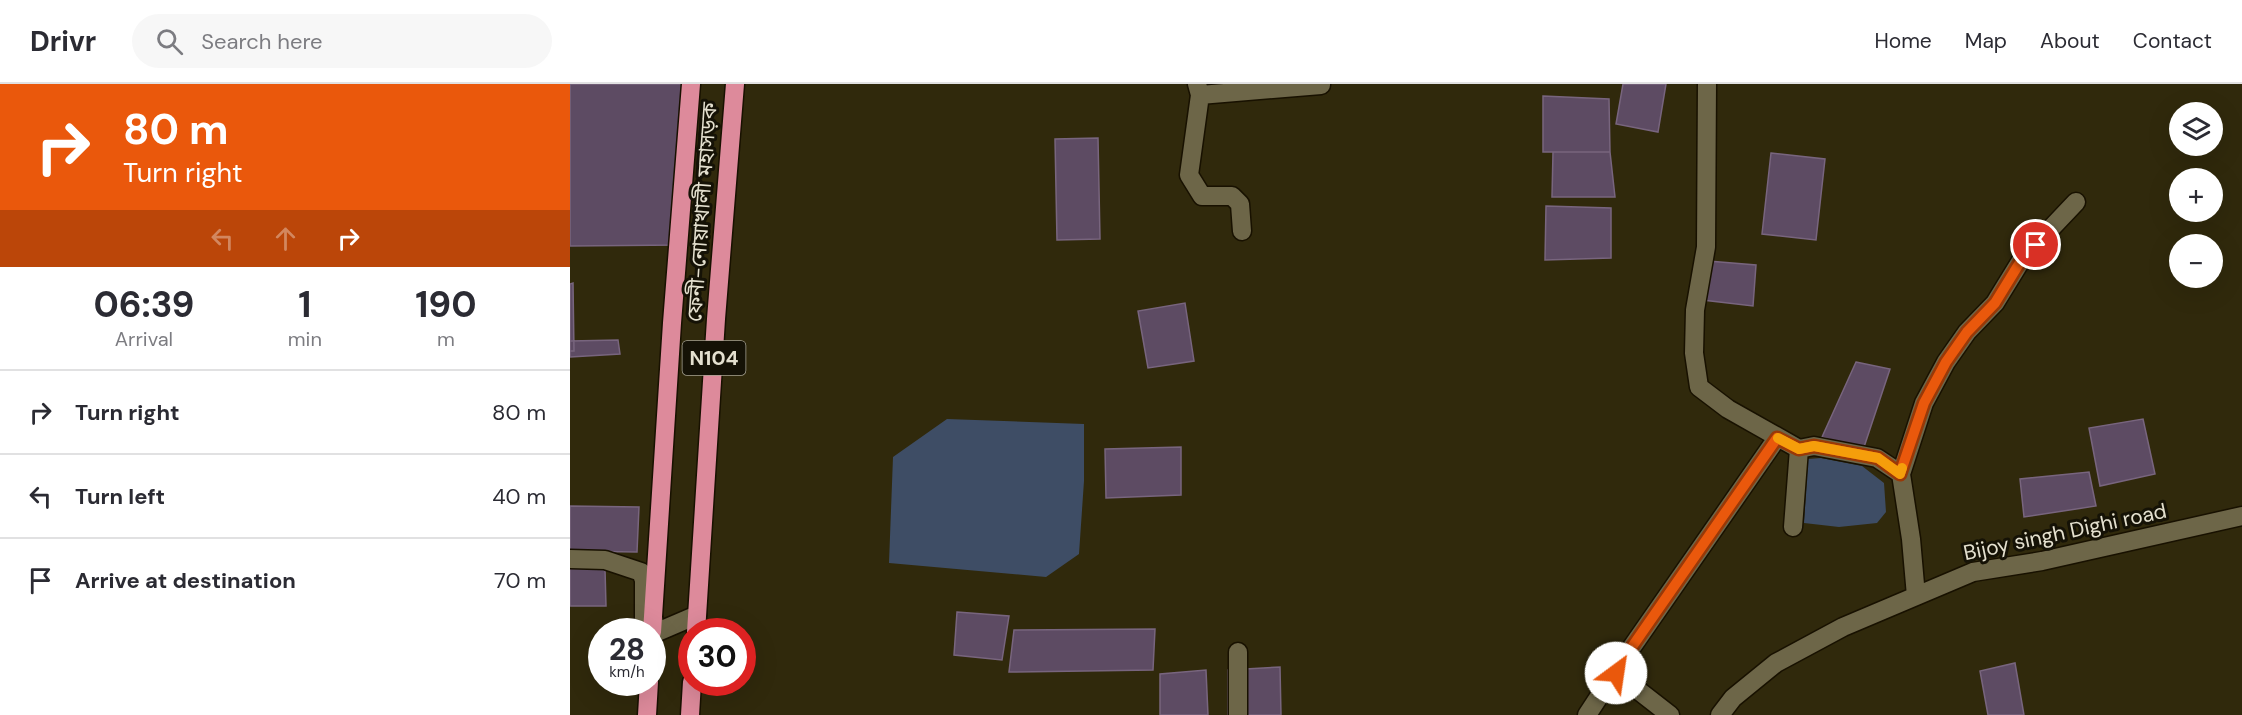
<!DOCTYPE html>
<html lang="en">
<head>
<meta charset="utf-8">
<style>
  :root { --surface:#fff; --page:#f7f7f7; --text:#2b2b33; --muted:#7c7c81; --line:#e1e1e2 }
  body { margin:0; font-family:"DM Sans","Noto Sans Bengali",sans-serif; background:var(--page); color:var(--text); height:100vh; display:flex; flex-direction:column; font-size:22px; white-space:nowrap }
  * { box-sizing:border-box; margin:0 }
  p { font-size:20px; color:var(--muted) }
  .icon { flex:none; width:33px; height:33px; fill:none; stroke:currentColor; stroke-width:2; stroke-linecap:round; stroke-linejoin:round }
  .map { position:relative; flex:1; overflow:hidden }
  .side { display:flex; flex-direction:column; background:var(--surface); width:570px }
  .side>* { flex:none }
  .banner { background:#ea580c; color:#fff; overflow:hidden }
  .buttons { position:absolute; left:1599px; top:18px; display:grid; gap:12px }
  .buttons a { display:grid; place-items:center; width:54px; height:54px; border-radius:50%; background:var(--surface); box-shadow:0 6px 24px #0002; font-size:30px }
  .speed { position:absolute; left:18px; top:534px; display:flex; gap:12px; font-size:30px; font-weight:700; text-align:center }
  .speed>* { display:grid; place-content:center; width:78px; height:78px; border-radius:50%; background:var(--surface); box-shadow:0 6px 24px #0002; line-height:1 }
  .speed small { font-size:15px; font-weight:400 }
  .speed .limit { border:9px solid #d22; background:#fff; color:#111 }
  .pin { position:absolute; display:grid; place-items:center; width:51px; height:51px; color:#fff; margin:-26px; border:3px solid #fff; border-radius:50%; box-shadow:0 2px 6px #0007 }
  .me { position:absolute; width:66px; margin:-33px; rotate:31deg; stroke-linejoin:round; filter:drop-shadow(0 0 4px #0008) }
  .turn { display:flex; align-items:center; gap:21px; height:126px; padding:0 24px; font-size:27px }
  .turn .icon { width:78px; height:78px; stroke-width:2.5 }
  .turn b { display:block; font-size:42px; line-height:51px }
  .lanes { display:flex; align-items:center; height:57px; padding:0 24px; background:#0003; justify-content:center; gap:30px; direction:ltr }
  .lanes .off { opacity:.35 }
  .eta { display:flex; justify-content:space-evenly; align-items:center; height:102px; text-align:center }
  .eta b { font-size:36px; font-weight:700; line-height:42px }
  ul { padding:0; list-style:none }
  li { display:flex; align-items:center; gap:18px; height:84px; padding:0 24px; border-top:2px solid var(--line) }
  li div { flex:1 }
  li b { display:block; font-size:22px }
  li em { font-style:normal }
  header { display:flex; align-items:center; gap:36px; box-sizing:border-box; height:84px; padding:0 30px; background:var(--surface); border-bottom:2px solid var(--line) }
  header strong { font-size:28px }
  nav { display:flex; gap:33px; margin-inline-start:auto; font-size:21px }
  .search { width:420px; height:54px; background:var(--page); display:flex; align-items:center; gap:15px; box-sizing:border-box; padding:0 21px; border-radius:33px; color:var(--muted); font-size:22px }
  main { display:flex; flex:1; min-height:0 }
  .map>svg:first-child { display:block }
</style>
</head>
<body>
<header>
<strong>Drivr</strong>
<div class="search"><svg class="icon" aria-label="search" viewBox="0 0 24 24"><circle cx="10" cy="10" r="6"/><path d="M15 15l6 6"/></svg>Search here</div>
<nav><a>Home</a><a>Map</a><a>About</a><a>Contact</a></nav>
</header>
<main>
<section class="side">
<div class="banner">
<div class="turn"><svg class="icon" aria-label="right" viewBox="0 0 24 24"><path d="M7 20v-9h11M14 6l5 5-5 5"/></svg><div><b>80 m</b>Turn right</div></div>
<div class="lanes"><svg class="icon off" aria-label="left" viewBox="0 0 24 24"><path d="M17 20v-9H6M10 6l-5 5 5 5"/></svg><svg class="icon off" aria-label="ahead" viewBox="0 0 24 24"><path d="M12 20V5M6 11l6-6 6 6"/></svg><svg class="icon" aria-label="right" viewBox="0 0 24 24"><path d="M7 20v-9h11M14 6l5 5-5 5"/></svg></div>
</div>
<div class="eta">
<div><b>06:39</b><p>Arrival</p></div>
<div><b>1</b><p>min</p></div>
<div><b>190</b><p>m</p></div>
</div>
<ul>
<li><svg class="icon" aria-label="right" viewBox="0 0 24 24"><path d="M7 20v-9h11M14 6l5 5-5 5"/></svg><div><b>Turn right</b></div><em>80 m</em></li>
<li><svg class="icon" aria-label="left" viewBox="0 0 24 24"><path d="M17 20v-9H6M10 6l-5 5 5 5"/></svg><div><b>Turn left</b></div><em>40 m</em></li>
<li><svg class="icon" aria-label="arrive" viewBox="0 0 24 24"><path d="M6 21V4h12l-3 4 3 4H6"/></svg><div><b>Arrive at destination</b></div><em>70 m</em></li>
</ul>
</section>
<div class="map">
<svg width="1672" height="631" viewBox="0 0 1672 631">
  <rect width="100%" height="100%" fill="#30290c"/>
  <path fill="#3e4d65" d="M377,335l137,5v57l-5,73 -33,23 -157,-14 4,-106z
    M1251,374l41,8 22,17 2,29 -9,11 -38,4 -35,-4 4,-64z"/>
  <path fill="#5d4b63" stroke="#78657e" stroke-width="1.5" d="M0,0h122l-13,161 -109,1z
    M1053,0h43l-8,48 -42,-8z
    M973,12l66,3 1,53h-67z
    M528,54l2,101 -43,1 -2,-101z
    M983,68h57l5,45h-63z
    M1201,69l54,6 -9,81 -54,-6z
    M976,122l65,2v50l-66,2z
    M1126,176l60,5 -3,41 -59,-7z
    M3,199l1,68h-4v-67z
    M615,219l9,58 -46,7 -10,-57z
    M48,256l2,14 -50,3v-16z
    M1286,278l34,7 -27,81 -41,-13z
    M1573,335l12,55 -55,12 -11,-58z
    M611,363v48l-75,3 -1,-49z
    M1519,388l7,34 -72,11 -4,-38z
    M0,422l69,1 -2,45 -67,-1z
    M0,484l35,1 1,37h-36z
    M387,528l52,4 -7,44 -48,-5z
    M585,545l-2,41 -144,2 5,-42z
    M1445,579l9,52h-36l-8,-44z
    M710,583l1,48h-53v-45z
    M636,586l2,45h-48v-41z"/>
  <g fill="none" stroke-linecap="round" stroke-linejoin="round">
    <g stroke="#181100" stroke-width="21">
      <path id="minor" d="M627,0l3,11 -11,80 13,21h30l8,8 2,27
        M1137,0l-1,163 -11,63 -1,43 5,34 29,22 71,40
        M630,11l121,-10
        M1331,390l23,-71 22,-41 21,-30 28,-29 27,-44 54,-57
        M1223,443l6,-78 15,-3 63,12 24,16 10,65 5,57
        M0,475l35,1 36,12 3,8v43l9,-6 2,16 42,-18
        M1046,589l54,42
        M668,631v-63
        M1017,631l38,-58 152,-219
        M1150,631l13,-17 43,-35 67,-36 130,-55 69,-11 200,-45"/>
    </g>
    <g stroke="#181100" stroke-width="21">
      <path id="highway" d="M82,548l20,-309 19,-239
        M126,548l20,-313 19,-235
        M77,631l2,-33
        M120,631l2,-33"/>
    </g>
    <use href="#minor" stroke="#6d6648" stroke-width="18"/>
    <use href="#highway" stroke="#dd8a9b" stroke-width="18"/>
  </g>
  <g fill="none" stroke-linecap="round" stroke-linejoin="round">
    <g stroke="#983908" stroke-width="15">
      <path id="route" d="M1046,589l9,-16 152,-219 22,11 15,-3 64,12 22,16 24,-71 22,-41 21,-30 28,-29 27,-44 14,-14"/>
    </g>
    <use href="#route" stroke="#ea580c" stroke-width="10"/>
    <path stroke="#f59e0b" stroke-width="10" d="M1208,354l21,11 15,-3 64,12 22,16 2,-6"/>
  </g>
  <g text-anchor="middle" dominant-baseline="central" stroke-width="6" stroke-linejoin="round" paint-order="stroke">
    <rect fill="#151206" stroke="#a6a293" stroke-width="1.5" x="112.5" y="257" width="63" height="34" rx="4.5"/>
    <g font-size="20" font-weight="bold" fill="#e4e0cf">
      <text x="144" y="274">N104</text>
    </g>
    <g font-size="21" fill="#e4e0cf" stroke="#151206">
      <text transform="translate(132 128) rotate(-86)">ফেনী-নোয়াখালী মহাসড়ক</text>
      <text transform="translate(1495 448) rotate(-12)">Bijoy singh Dighi road</text>
    </g>
  </g>
</svg>
<div class="buttons">
<a><svg class="icon" aria-label="layers" viewBox="0 0 24 24"><path d="M12 4l9 5-9 5-9-5zM3 14l9 5 9-5"/></svg></a>
<a>+</a>
<a>−</a>
</div>
<div class="speed"><div>28<small>km/h</small></div><div class="limit">30</div></div>
<div class="pin" style="left:1466px;top:161px;background:#d93025"><svg class="icon" aria-label="arrive" viewBox="0 0 24 24"><path d="M6 21V4h12l-3 4 3 4H6"/></svg></div>
<svg class="me" style="left:1046px;top:589px" viewBox="-20 -20 40 40"><circle r="19" fill="#fff"/><path d="M0-13L10 11 0 6-10 11z" fill="#ea580c"/></svg>
</div>
</main>
</body>
</html>
